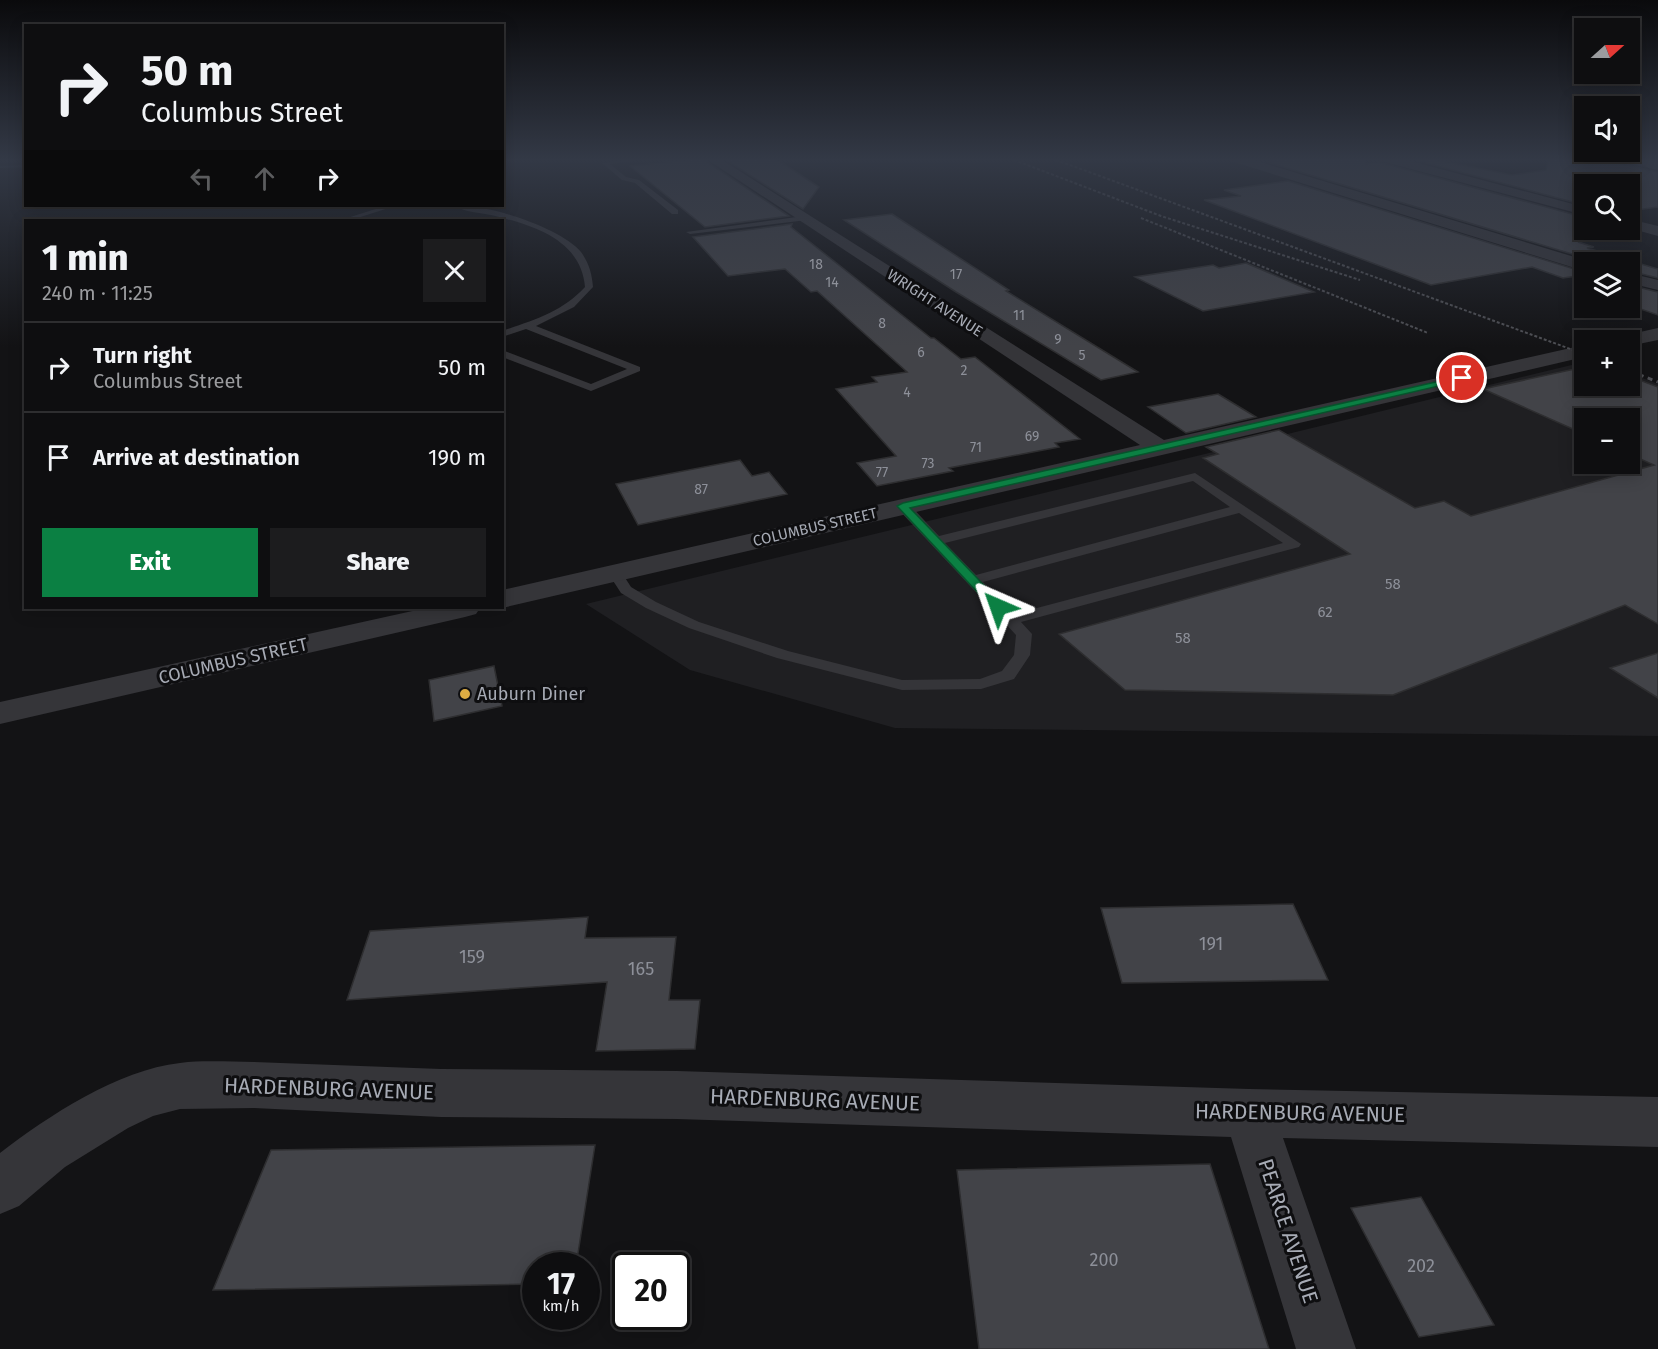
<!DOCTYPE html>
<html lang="en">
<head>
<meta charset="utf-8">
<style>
  :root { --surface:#0e0e10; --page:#1c1c1e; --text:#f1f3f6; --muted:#9b9c9f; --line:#2e2e30; --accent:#0b8043 }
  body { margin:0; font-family:"Fira Sans",sans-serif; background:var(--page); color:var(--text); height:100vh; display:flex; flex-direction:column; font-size:22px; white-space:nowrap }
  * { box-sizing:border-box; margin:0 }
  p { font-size:20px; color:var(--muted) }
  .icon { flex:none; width:33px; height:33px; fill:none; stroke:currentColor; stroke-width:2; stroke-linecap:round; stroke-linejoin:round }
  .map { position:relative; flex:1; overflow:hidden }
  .panel { position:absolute; left:24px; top:219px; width:480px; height:390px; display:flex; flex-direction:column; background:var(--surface); border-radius:0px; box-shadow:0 3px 15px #0003,0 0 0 2px var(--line) }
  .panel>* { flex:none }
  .guide { position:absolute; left:24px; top:24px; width:480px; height:183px; border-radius:0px; box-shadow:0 3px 15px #0003,0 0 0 2px var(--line); background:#0e0e10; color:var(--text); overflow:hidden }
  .needle { width:39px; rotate:69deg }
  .tools { position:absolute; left:1574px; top:18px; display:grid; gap:12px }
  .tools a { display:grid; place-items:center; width:66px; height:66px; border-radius:0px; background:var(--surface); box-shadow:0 3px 15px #0003,0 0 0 2px var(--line); font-size:30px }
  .speed { position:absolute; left:522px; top:1252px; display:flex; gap:12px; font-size:30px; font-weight:700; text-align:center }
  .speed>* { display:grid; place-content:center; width:78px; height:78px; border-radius:50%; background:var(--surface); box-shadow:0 3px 15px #0003,0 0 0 2px var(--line); line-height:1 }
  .speed small { font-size:15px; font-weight:400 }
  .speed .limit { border:3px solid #111; border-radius:9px; background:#fff; color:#111 }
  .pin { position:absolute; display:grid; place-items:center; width:51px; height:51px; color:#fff; margin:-26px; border:3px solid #fff; border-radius:50%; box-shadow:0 2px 6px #0007 }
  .me { position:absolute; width:66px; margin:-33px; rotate:317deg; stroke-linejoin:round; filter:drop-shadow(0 0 4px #0008) }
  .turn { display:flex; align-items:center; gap:21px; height:126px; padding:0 18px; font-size:27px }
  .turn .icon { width:78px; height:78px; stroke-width:2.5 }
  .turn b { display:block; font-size:42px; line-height:51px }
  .lanes { display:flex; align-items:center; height:57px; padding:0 18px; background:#0003; justify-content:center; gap:30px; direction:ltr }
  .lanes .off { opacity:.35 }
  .round { display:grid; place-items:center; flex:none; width:63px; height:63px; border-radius:0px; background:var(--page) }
  .overview { display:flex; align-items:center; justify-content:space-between; height:102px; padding:0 18px }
  h1 { font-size:36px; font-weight:800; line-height:45px }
  .button { display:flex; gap:12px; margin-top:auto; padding:12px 18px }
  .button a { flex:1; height:69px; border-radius:0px; background:var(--accent); color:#fff; font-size:24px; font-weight:800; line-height:69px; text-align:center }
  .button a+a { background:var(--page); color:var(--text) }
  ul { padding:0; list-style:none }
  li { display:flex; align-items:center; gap:18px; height:90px; padding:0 18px; border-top:2px solid var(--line) }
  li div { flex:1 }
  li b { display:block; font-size:22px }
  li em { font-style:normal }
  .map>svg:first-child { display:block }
</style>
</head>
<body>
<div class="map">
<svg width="1658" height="1349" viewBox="0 0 1658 1349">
  <rect width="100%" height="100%" fill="#131315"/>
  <path fill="#1f1f22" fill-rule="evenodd" d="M1584,362v24h45v-13l29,11v352l-763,-8 -205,-58 -104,-66zM1584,418h45v46h-45z"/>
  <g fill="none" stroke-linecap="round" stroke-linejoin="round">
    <path fill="#2e353c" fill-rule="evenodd" d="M26,165v2l-26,1v-2z"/>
  </g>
  <path fill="#424348" stroke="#2e2e30" stroke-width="1.5" d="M703,158l1,2 85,56 -84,11 -75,-61z
    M723,158h52l44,29 -16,22z
    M1271,158h95v6l13,-2 204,55 1,13h40l13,3 -59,9 16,5 -7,1 71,21v9l-29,-7v-9h-36l-1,-2 -322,-97z
    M1428,158l84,17 34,-5 2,-12h66l4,5 40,9v35l-29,4v-27h-45v21l-173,-46z
    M1288,181l296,91v3l-21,3 -31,-11 -101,18 -227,-85 37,-4 -17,-6z
    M892,214l117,76 -3,1 132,81 -37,8 -145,-88 -112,-72z
    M792,224l-1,3 140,111h3l27,21 14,-2 105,82 -25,4 4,4 -110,21 4,3 -76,15 -20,-23 39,-7 -60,-67 41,-7 -5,-5 35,-5 -90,-81 -6,1 -26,-23 -57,7 -35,-39z
    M1246,263l68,29 -111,19 -68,-34 78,-12 6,3z
    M1629,285l29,7v23l-29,-10z
    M1584,367v19h45v-10l29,11v237l-33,-19 -232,90 -268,-5 -66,-56 291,-80 -147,-96 15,-4 -12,-7 73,-17 136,78 29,-7 27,15 183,-51 -25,-11v-36h-45v16l-101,-45z
    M1218,394l38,23 -70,16 -38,-26z
    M740,460l12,16 17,-4 18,22 -149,31 -22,-41z
    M1658,653v45l-48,-30z
    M494,666l8,40 -68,15 -5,-41z
    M1293,904l35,76 -206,3 -21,-75z
    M588,917l-3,21 91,-1 -7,63h31l-5,49 -99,2 11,-69 -260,18 23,-69z
    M595,1145l-19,121h-40v18l-323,6 58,-140z
    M1210,1164l59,185h-290l-22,-179z
    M1421,1197l73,128 -75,12 -68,-129z"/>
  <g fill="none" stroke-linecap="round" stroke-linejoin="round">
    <path fill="#353539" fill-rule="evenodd" d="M502,158h4l-4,2z
      M638,158h20l-48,6 16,13 13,3 39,30v4h-6l-37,-31 -13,-3 -20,-17z
      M385,206h10l-44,14h-10z
      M455,206c31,-3 106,22 126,46 8,11 11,22 12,35l-19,20 -38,19 104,41v4l-49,20 -89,-34v-7l89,34 36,-15 -101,-40 -24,8v-6c32,-11 60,-19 83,-44 -4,-48 -53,-62 -94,-72 -11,-2 -26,-3 -36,-9z
      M804,216l3,4 -117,14 -4,-2z
      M1195,473l106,71 -2,3 -278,75 11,12 -2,21 -16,24 -33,10 -79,1 -125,-32 -88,-30 -43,-20 -25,-15 -13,-20 2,-3h10l11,17 25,15 43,20 89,29 114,29 78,-1 22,-8 12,-16 2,-20 -118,-126 -2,-3 2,-3h10l31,33zM1193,481l37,26 -254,68 -31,-32zM1239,513l44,30 -269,71 -31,-32z"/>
    <path fill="#353539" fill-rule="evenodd" d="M1229,158h18l344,104h-7v8l-6,-1 -347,-108z
      M1379,158h20l185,49v8l-203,-54z
      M1616,158h22l20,4v8l-40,-9z
      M1629,219l29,7v10l-29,-8z
      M1629,273l29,7v10l-29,-7z
      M254,1062l187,7 236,2 572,18 409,8v50l-375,-9 73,211h-60l-65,-212 -554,-18 -236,-2 -187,-9 -74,1 -27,7 -25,12 -63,39 -46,39 -19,8v-61c48,-37 118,-83 180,-90 24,-3 50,-1 74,-1z"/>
    <path fill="#353539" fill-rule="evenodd" d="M705,158h14l445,282 420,-95v12l-1082,251h-2h2v-18l638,-145z
      M1658,328v12l-29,6v-6h-10l3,-4z
      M426,608h54l-4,6 -11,3 -465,107v-22z"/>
    <path stroke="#4e4f54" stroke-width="2" stroke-dasharray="3 2" stroke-linecap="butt" d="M1009,158l152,58 199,64
      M1051,158l533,196
      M1141,218l287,115
      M1629,371l5,2"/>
    <path stroke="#4e4f54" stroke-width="3" stroke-dasharray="5 4.5" stroke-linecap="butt" d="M1630,371l28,11"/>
  </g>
  <linearGradient id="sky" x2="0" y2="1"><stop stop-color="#0a0a0c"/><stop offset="0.46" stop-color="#333946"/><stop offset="1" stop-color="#333946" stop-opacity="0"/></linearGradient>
  <rect width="1658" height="347" fill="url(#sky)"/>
  <path fill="#0b8043" stroke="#07532c" stroke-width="1.5" d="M1462,376l3,1v3l-555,128 92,96 2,3 -2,2h-9l-96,-103 6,-3z"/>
  <circle fill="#ddac43" stroke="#0e0e10" stroke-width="2" cx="465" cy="694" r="6"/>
  <g text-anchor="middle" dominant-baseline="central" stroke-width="6" stroke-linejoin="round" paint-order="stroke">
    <g font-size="14" fill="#8d9099">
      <text x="816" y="264">18</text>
      <text x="956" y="274">17</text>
      <text x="832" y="282">14</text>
      <text x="1019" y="315">11</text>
      <text x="882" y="323">8</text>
      <text x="1058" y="339">9</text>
      <text x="921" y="352">6</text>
      <text x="1082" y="355">5</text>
      <text x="964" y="370">2</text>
      <text x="907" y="392">4</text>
      <text x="1032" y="436">69</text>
      <text x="976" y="447">71</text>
      <text x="928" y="463">73</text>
      <text x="882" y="472">77</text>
      <text x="701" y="489">87</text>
    </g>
    <g font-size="15" fill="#a6aab4" stroke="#0e0e10">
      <text transform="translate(935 303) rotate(33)">WRIGHT AVENUE</text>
      <text transform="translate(815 527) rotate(-13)">COLUMBUS STREET</text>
    </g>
    <g font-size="15" fill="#8d9099">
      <text x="1393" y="584">58</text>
      <text x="1325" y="612">62</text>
      <text x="1183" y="638">58</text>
    </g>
    <g font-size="18" fill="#a6aab4" stroke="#0e0e10">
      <text transform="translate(233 661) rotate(-13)">COLUMBUS STREET</text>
    </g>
    <g font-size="18" fill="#a6aab4" stroke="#0e0e10" text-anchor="start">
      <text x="477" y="694">Auburn Diner</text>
    </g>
    <g font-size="18" fill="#8d9099">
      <text x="1211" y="944">191</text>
      <text x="472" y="957">159</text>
      <text x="641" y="969">165</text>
      <text x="1104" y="1260">200</text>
      <text x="1421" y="1266">202</text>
    </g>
    <g font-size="21" fill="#a6aab4" stroke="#0e0e10">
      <text transform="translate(329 1089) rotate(2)">HARDENBURG AVENUE</text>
      <text transform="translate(815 1100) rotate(2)">HARDENBURG AVENUE</text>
      <text transform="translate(1300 1113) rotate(1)">HARDENBURG AVENUE</text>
      <text transform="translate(1288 1231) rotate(72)">PEARCE AVENUE</text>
    </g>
  </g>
</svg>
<div class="tools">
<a><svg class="needle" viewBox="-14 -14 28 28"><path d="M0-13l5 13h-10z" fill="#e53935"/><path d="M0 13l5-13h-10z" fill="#9b9c9f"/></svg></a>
<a><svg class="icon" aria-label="sound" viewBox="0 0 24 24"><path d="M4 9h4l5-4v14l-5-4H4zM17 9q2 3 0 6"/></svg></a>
<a><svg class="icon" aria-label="search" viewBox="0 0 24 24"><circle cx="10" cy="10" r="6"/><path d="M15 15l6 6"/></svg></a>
<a><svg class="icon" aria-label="layers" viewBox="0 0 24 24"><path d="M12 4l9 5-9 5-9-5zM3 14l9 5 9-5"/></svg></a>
<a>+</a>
<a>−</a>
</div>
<div class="speed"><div>17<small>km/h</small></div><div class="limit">20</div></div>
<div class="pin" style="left:1462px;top:378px;background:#d93025"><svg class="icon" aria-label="arrive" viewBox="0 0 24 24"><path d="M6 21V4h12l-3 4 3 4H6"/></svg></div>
<svg class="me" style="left:998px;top:607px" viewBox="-20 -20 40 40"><path d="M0-17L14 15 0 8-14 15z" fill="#0b8043" stroke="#fff" stroke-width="4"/></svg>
<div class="guide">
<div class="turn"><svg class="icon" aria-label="right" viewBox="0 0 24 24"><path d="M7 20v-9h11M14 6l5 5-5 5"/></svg><div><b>50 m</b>Columbus Street</div></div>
<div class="lanes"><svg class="icon off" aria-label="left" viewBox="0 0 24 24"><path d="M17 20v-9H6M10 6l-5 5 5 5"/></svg><svg class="icon off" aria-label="ahead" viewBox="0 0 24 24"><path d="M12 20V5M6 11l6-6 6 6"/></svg><svg class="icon" aria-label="right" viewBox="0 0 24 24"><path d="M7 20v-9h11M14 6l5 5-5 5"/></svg></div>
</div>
<section class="panel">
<div class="overview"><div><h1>1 min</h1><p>240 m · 11:25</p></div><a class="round"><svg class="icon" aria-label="close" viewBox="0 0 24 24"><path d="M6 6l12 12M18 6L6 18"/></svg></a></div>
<ul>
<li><svg class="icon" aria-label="right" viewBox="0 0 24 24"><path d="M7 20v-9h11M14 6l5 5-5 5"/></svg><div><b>Turn right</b><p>Columbus Street</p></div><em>50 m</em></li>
<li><svg class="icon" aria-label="arrive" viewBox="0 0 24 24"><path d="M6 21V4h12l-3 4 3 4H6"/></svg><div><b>Arrive at destination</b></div><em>190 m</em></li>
</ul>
<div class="button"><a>Exit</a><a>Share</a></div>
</section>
</div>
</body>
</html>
